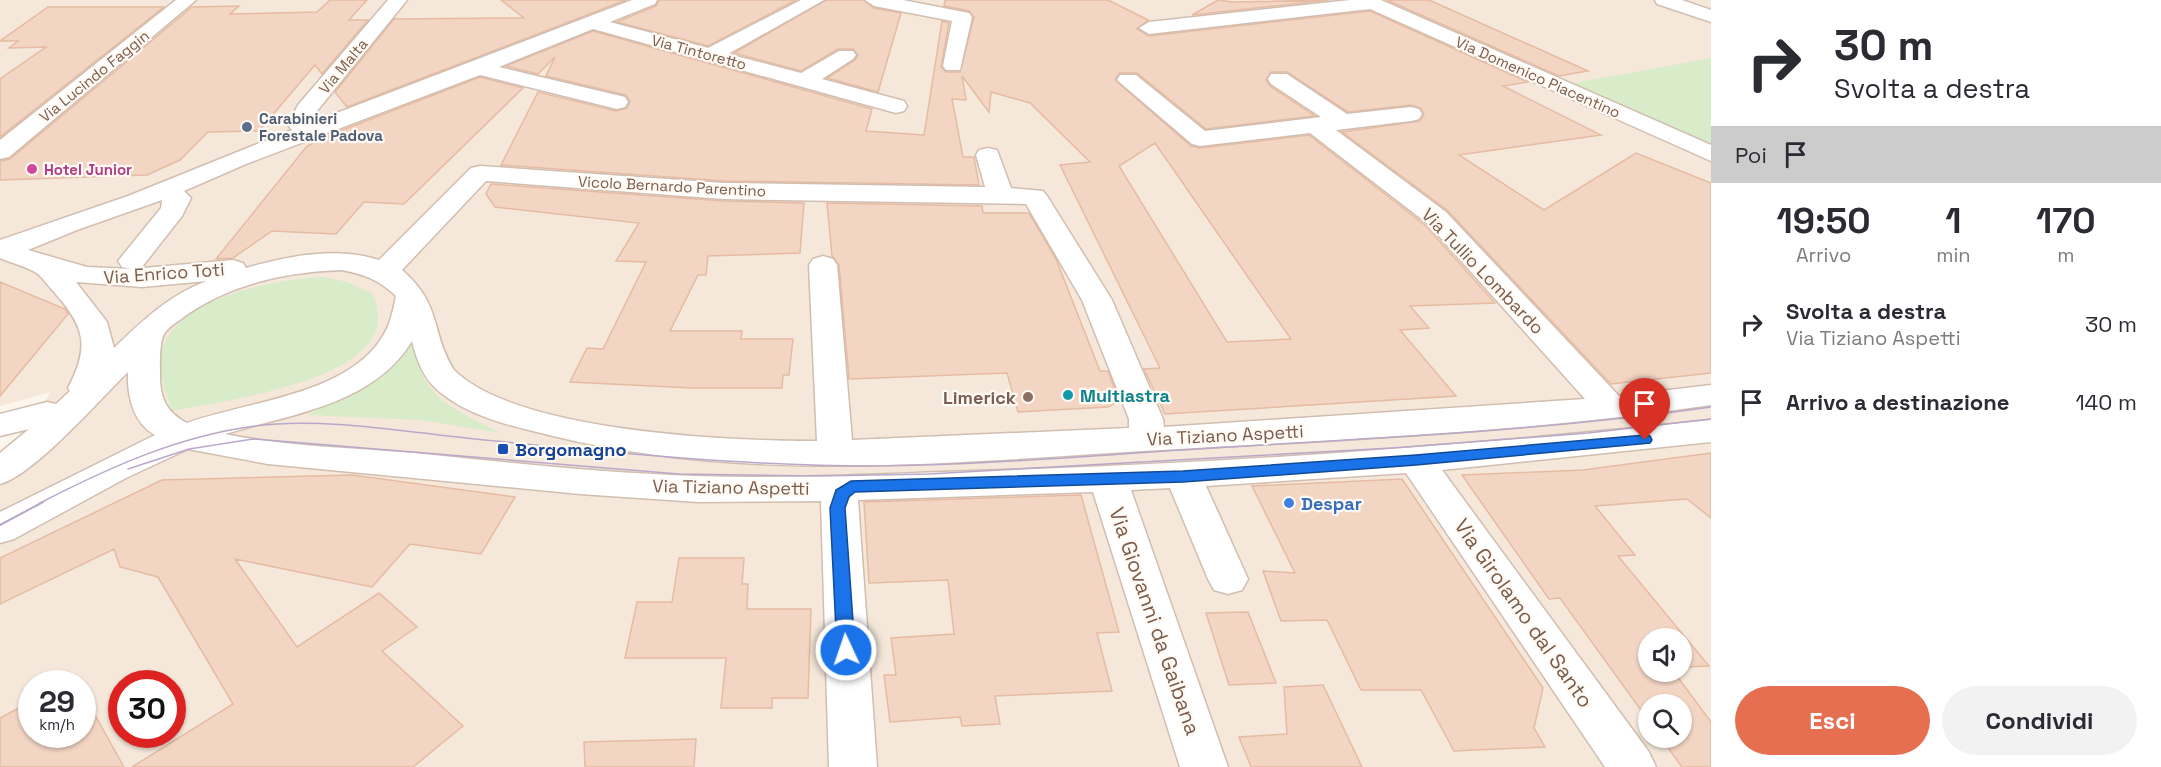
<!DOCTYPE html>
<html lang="it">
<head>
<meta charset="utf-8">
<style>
  :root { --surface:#fff; --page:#f2f2f3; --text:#2b2b33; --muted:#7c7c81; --accent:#e76f51 }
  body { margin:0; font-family:"Space Grotesk",sans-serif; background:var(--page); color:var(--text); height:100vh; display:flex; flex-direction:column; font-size:22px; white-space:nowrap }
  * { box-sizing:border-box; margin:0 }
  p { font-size:20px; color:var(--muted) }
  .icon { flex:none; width:33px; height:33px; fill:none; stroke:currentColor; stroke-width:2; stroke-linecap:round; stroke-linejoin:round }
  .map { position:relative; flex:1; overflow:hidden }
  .sheet { display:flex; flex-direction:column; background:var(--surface); width:450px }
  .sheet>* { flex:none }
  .guide { background:#fff; color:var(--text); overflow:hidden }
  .fabs { position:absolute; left:1638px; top:628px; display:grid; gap:12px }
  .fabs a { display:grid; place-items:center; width:54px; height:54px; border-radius:50%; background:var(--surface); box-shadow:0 2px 4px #0004; font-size:30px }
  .speed { position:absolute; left:18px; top:670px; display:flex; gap:12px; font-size:30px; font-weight:700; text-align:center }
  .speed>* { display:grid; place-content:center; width:78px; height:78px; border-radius:50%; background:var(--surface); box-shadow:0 2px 4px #0004; line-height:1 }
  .speed small { font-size:15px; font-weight:400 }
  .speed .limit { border:9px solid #d22; background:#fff; color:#111 }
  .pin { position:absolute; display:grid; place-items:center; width:51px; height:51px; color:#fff; margin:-62px -26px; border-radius:50% 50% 50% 0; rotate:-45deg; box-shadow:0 0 6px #0007 }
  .pin .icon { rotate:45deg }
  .me { position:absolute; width:66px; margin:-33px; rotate:357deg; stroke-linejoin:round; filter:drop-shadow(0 0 4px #0008) }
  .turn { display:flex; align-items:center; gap:21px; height:126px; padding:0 24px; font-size:27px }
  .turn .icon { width:78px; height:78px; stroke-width:2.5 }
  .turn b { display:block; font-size:42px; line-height:51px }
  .then { display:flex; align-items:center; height:57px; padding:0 24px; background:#0003; gap:12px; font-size:22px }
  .eta { display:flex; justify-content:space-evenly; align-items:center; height:102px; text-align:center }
  .eta b { font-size:36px; font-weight:800; line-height:42px }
  .cta { display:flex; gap:12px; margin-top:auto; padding:12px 24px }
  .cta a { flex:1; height:69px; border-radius:36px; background:var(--accent); color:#fff; font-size:24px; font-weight:800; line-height:69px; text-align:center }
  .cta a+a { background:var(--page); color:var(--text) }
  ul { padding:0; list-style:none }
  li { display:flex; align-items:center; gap:18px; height:78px; padding:0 24px }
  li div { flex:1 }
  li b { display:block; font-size:22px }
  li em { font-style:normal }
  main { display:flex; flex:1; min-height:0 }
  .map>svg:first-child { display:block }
</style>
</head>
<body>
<main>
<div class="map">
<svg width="1711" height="767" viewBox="0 0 1711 767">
  <rect width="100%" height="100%" fill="#fdf6ec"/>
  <path fill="#f5e8da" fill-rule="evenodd" d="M0,0h1711v767h-1711v-316l17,-9 34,-50 -51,14zM1648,639h34v33h-34zM32,684h50v51h-50zM122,684h50v51h-50zM1648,705h34v33h-34z"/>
  <path fill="#d8ecc9" d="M1711,58v95l-147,-68z
    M325,277l22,5 25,11c43,86 -149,107 -200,118 -7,-19 -15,-43 -9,-63 14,-51 118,-70 162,-71z
    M413,333c3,64 39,75 88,100l-81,-13 -112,-5 25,-14z"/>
  <path fill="#f3d5c3" stroke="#e6bba3" stroke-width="1.5" fill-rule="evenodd" d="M330,0h37l-18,20h19l-46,54 -7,-9 -56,66 -51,1 -28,28 -33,15 -147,5v-19l10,-2 182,-152 47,-1 -9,8 87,-2z
    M501,0h125l-279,107 -12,-15 59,-73 130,-1z
    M659,0h137l-88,46 -91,-24 39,-16z
    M826,0h37l11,8 27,5 -23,79 -51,-14 28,-18 3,-5 -5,-6h-15l-37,22 -67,-18z
    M945,0h163l40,20 -11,9 12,7 221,-25 158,71 -25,4 98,49 -142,20 85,55 92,-57 75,30v190l-100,11 -164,-174 -105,-78 78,-11 4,-6 -3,-7 -10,-3 -63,7 -61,-40h-16l-5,8 4,6 45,30 -109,13 -69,-56h-17l-5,7 76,66 9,2 109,-13 117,91 69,77 -85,3 19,22 -29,2 56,66 -291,18 -21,-45 16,-1 -100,-203 30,-3 -60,-59 -39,-11 -2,20 -27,-36 4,24 -14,-1 11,58h11l5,28 -255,-4 -223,-16 37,-73 78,19 11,-3 3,-7 -4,-6 -80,-19 9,-19 -17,17 -32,-8 87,-35 279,78 -6,22 58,4 18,-114 7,2 -8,44 5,5h14l14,-55 -5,-6 -25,-5zM1155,143l136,196 -64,3 -108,-176z
    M1218,0l15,2 96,-2 -137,15z
    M1387,0h42l159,71 -29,5z
    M48,7h116l-164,130v-58l46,-32 -37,1 9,-7h-18z
    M480,77l43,11 -119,116 -40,-2 -28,32 -64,-3 -39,27 -17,1 91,-113 33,-15z
    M491,184l233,17 80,2 -4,50 -92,3 -2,19h-8l-28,56h72l-1,8h52l-4,36h-6l-1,13h-90l-122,-6 17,-34 16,1 43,-87 -30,-1 23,-38 -144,-16 -9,-13z
    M827,203l155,3 1,7h46l27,46 44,112h8l11,30 -11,6 -90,5 -11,-39 -158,6 -10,-114 -7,-9z
    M0,282l65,27 3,5 -68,82z
    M1711,453v65l-24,-19 -92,7 40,49 -17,1 91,110 -27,1v-28h-34v33h26l37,50v45h-29l-21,-29h21v-33h-34v15l-88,-122 -11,1 -87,-124 121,-5z
    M352,475l163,22 -34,57 -71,-10 -38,43 -137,-28 62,88 82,-54 38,34 -35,24 81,75 -50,41h-281l101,-63 -75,-127 -38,-10 -6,-18 -114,55v-46l162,-78z
    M1402,479l141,209 -9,40 11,19 -91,4 -33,-61h-60l-34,-70 -46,1 -18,-50 32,2 -43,-87z
    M1081,495l38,137 -22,1 15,58 -117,5 5,28 -38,2 -2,-9 -70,5 -6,-47h12l-5,-37 63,-4 -6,-54 -79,3 -5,-81z
    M679,558h65l-2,26h6l-1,25h64l-3,89h-36v10h-51l5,-50h-101l12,-56h35z
    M1248,612l28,71 -47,2 -23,-72z
    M1323,685l39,82h-111l-12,-30 48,-3 -3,-47z
    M82,692l42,75h-124v-49l32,-17v34h50z
    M696,739l-2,28h-109l-1,-25z"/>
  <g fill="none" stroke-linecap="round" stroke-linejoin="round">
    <g stroke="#d1beb0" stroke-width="3">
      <path id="minor" d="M176,0h20l-187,157 -9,2v-19z
        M388,0h19l-90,111 -4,11 319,-122h25l-2,4 -45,18 98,26 93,-48h23l-96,54 73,19 38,-22h14l3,4 -3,4 -31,20 82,22 3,5 -3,5 -8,2 -303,-84 -94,38 126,30 3,5 -3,5 -8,2 -137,-34 -234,89 -62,27 7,7 -9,18 -40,51 -9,2 100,-9 10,3 3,5c43,-12 90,-22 133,-8l92,-92 9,-2 244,17 261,4 -9,-32 3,-5 9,-2 9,2 14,38 32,3 4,5 65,104 51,119 1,8 421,-28 -157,-175 -118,-91 -110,13 -8,-2 -75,-64 3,-5h16l69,56 116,-14 -50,-33 -3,-5 3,-5h16l60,40 64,-7 8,2 3,5 -3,5 -8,2 -75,9 110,82 173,184 92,-11v20c-176,26 -355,34 -532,44 -207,11 -422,37 -626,-13 -37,-9 -81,-18 -112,-43 -17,-13 -24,-32 -29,-52 -39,64 -121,73 -187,93 69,14 140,14 209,21 87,9 174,18 261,21 92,3 185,-2 277,-5 247,-7 493,-25 739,-51v22l-269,28 207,282 7,15h-51l-199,-294 -200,13 42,93 -6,11 -14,4 -14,-4 -6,-11 -38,-91 -39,2 97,277h-48l-87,-275 -235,8 19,267h-48l-8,-266 -123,1 -118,-8 -312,-30 -80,-15 -62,29 -112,61 -14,4v-31l155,-77c-22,-12 -28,-40 -27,-63 -28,27 -94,103 -128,112v-31l29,-24 -29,7v-22l47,-12 9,2 14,-13 -2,-3c22,-42 17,-61 -14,-96 -6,-6 -12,-16 -19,-20 -10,-6 -24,-9 -35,-14v-18l128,-44 164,-66 -4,-5 10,-20zM486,181l238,18 302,5 56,96 47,119v9l-277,12 -15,-175 -4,-6 -10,-3 -10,3 -4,6 8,176c-88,0 -300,-9 -363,-71 -24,-39 -11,-64 -52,-100zM162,200l-1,8 -43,53 4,6 9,2 -44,-2 -59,-17 49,-20zM341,270c23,4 38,10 55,26 -3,15 -6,30 -15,43 -36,56 -136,63 -194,84 -21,-11 -27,-25 -27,-48 0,-11 -1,-31 4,-41 4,-7 15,-13 21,-18 45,-32 101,-44 156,-46zM207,281c-38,14 -65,40 -93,67l-7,-26 -31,-40 66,5z
        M865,0h38l66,13 3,4 -12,53h-14l-3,-4 9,-45 -78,-15z
        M1350,0h31l330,145v16l-341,-152 -221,25 -10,-6 10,-6z
        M1655,0h27l29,10v12l-54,-18z"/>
    </g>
    <use href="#minor" fill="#fff" fill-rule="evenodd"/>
    <path stroke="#b9a8c9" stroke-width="1.5" d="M128,469l61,-20 64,-10 426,35 139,2 111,-2 463,-26 196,-15 123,-14
      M40,503c68,-35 138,-67 215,-77 69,-9 150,6 220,13 132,13 265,27 398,27 119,-1 237,-12 356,-19 161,-10 322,-17 482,-40"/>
    <path stroke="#b9a8c9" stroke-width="2" d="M0,525l43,-23"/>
  </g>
  <path fill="#1a73e8" stroke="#114b97" stroke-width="1.5" d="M1645,435l5,1 2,4 -2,3 -234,22 -233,17 -328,10 -6,5 -4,11 10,142 -3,5 -6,2 -6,-2 -3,-5 -7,-142 6,-18 15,-9 332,-10 233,-16z"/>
  <circle fill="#5c6f8a" stroke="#fffaf3" stroke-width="2" cx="247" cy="127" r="6"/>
  <circle fill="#d1479c" stroke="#fffaf3" stroke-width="2" cx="32" cy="169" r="6"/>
  <circle fill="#0f9aa8" stroke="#fffaf3" stroke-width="2" cx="1068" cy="395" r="6"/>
  <circle fill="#8d6e63" stroke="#fffaf3" stroke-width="2" cx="1028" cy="397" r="6"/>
  <rect fill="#1a4fb4" stroke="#fffaf3" stroke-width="2" x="497" y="443" width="12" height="12" rx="3"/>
  <circle fill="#3f7fe0" stroke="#fffaf3" stroke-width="2" cx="1289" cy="503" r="6"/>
  <g text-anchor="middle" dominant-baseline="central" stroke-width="4.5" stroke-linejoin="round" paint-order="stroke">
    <g font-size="15" fill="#7a5c4d" stroke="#fffaf3">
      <text transform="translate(699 52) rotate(15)">Via Tintoretto</text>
      <text transform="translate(343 66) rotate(-50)">Via Malta</text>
      <text transform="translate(94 76) rotate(-39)">Via Lucindo Faggin</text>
      <text transform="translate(1538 77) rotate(24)">Via Domenico Piacentino</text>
      <text transform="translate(672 186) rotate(3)">Vicolo Bernardo Parentino</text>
    </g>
    <g font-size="15" font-weight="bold" fill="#4e5e75" stroke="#fffaf3" text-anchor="start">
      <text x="259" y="118">Carabinieri<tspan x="259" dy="17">Forestale Padova</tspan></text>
    </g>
    <g font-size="15" font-weight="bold" fill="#b23c85" stroke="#fffaf3" text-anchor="start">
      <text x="44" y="169">Hotel Junior</text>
    </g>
    <g font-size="18" fill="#7a5c4d" stroke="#fffaf3">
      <text transform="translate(1483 271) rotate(46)">Via Tullio Lombardo</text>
      <text transform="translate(164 273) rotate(-4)">Via Enrico Toti</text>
      <text transform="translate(1225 435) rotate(-3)">Via Tiziano Aspetti</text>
      <text transform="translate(731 487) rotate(1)">Via Tiziano Aspetti</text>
    </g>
    <g font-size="18" font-weight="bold" fill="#0d838f" stroke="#fffaf3" text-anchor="start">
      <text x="1080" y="395">Multiastra</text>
    </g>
    <g font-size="18" font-weight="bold" fill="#785e54" stroke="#fffaf3" text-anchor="end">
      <text x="1016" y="397">Limerick</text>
    </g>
    <g font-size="18" font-weight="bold" fill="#164399" stroke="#fffaf3" text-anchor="start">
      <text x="515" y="449">Borgomagno</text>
    </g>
    <g font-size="18" font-weight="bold" fill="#366cbe" stroke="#fffaf3" text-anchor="start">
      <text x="1301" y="503">Despar</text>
    </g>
    <g font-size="21" fill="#7a5c4d" stroke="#fffaf3">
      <text transform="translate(1524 613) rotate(55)">Via Girolamo dal Santo</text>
      <text transform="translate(1155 621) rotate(71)">Via Giovanni da Gaibana</text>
    </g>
  </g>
</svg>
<div class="fabs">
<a><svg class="icon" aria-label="sound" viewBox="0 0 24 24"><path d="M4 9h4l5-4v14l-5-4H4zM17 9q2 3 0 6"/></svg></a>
<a><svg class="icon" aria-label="search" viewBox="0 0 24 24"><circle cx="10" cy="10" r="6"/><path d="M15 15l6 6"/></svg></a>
</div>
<div class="speed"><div>29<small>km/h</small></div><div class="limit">30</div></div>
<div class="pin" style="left:1645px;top:440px;background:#d93025"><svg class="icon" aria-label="arrive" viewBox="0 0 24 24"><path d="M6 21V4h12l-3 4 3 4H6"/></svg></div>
<svg class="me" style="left:846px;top:650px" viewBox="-20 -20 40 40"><circle r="17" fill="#1a73e8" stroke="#fff" stroke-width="3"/><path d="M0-11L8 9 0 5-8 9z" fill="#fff"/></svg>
</div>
<section class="sheet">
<div class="guide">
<div class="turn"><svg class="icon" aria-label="right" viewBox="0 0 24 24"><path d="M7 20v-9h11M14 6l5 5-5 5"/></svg><div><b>30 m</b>Svolta a destra</div></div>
<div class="then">Poi<svg class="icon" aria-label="arrive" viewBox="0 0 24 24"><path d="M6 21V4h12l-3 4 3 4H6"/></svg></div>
</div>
<div class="eta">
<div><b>19:50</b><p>Arrivo</p></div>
<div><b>1</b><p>min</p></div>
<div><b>170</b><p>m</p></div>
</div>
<ul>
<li><svg class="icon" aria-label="right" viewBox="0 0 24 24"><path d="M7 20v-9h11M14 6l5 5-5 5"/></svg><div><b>Svolta a destra</b><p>Via Tiziano Aspetti</p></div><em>30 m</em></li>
<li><svg class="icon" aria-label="arrive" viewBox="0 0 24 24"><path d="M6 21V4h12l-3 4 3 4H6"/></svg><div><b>Arrivo a destinazione</b></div><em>140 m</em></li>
</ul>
<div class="cta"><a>Esci</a><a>Condividi</a></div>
</section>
</main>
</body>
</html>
